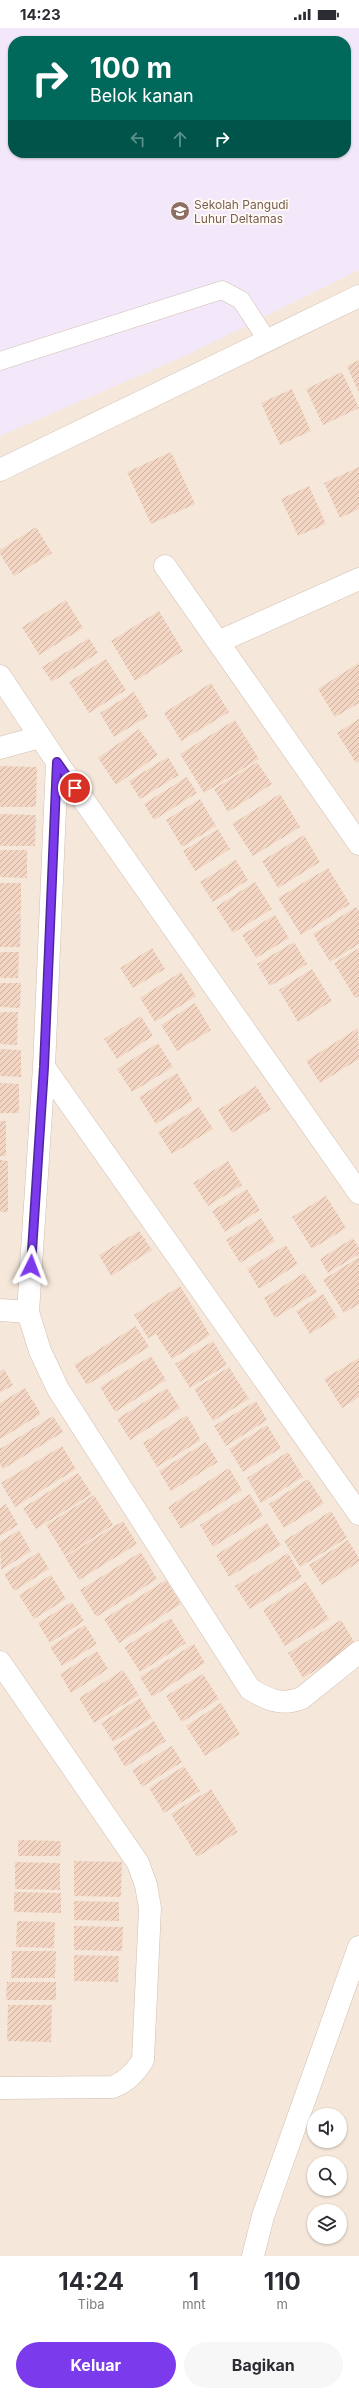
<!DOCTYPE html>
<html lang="id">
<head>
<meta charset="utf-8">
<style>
  :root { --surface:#fff; --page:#f7f7f7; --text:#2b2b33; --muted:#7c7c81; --accent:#7c3aed }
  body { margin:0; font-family:Inter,sans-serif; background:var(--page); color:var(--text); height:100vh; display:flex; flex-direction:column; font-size:15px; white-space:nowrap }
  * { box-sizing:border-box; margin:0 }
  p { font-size:13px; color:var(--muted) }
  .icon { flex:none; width:22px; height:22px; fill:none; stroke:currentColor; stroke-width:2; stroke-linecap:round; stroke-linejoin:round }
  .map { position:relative; height:2228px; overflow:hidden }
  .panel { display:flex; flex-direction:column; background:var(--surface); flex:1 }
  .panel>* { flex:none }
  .guide { position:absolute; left:8px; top:8px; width:343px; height:122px; border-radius:16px; box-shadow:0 1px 3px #0004; background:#00695c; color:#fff; overflow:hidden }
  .buttons { position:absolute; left:307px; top:2080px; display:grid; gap:8px }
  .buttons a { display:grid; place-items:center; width:40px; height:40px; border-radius:50%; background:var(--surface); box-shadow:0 1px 3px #0004; font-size:20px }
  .pin { position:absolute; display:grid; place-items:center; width:34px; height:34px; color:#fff; margin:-17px; border:2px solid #fff; border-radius:50%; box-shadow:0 1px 4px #0007 }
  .me { position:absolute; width:44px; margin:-22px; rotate:3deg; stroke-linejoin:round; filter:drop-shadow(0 0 3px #0008) }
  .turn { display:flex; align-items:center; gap:14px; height:84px; padding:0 16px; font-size:18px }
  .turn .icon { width:52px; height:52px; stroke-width:2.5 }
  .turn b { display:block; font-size:28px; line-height:34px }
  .lanes { display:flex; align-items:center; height:38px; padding:0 16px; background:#0003; justify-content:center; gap:20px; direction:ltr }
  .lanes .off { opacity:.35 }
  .eta { display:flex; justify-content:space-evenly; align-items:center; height:68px; text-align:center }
  .eta b { font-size:24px; font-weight:700; line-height:28px }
  .button { display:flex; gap:8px; margin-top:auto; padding:8px 16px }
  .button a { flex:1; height:46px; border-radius:24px; background:var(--accent); color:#fff; font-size:16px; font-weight:700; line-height:46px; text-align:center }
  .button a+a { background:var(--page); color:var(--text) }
  .status { display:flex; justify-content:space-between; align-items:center; height:28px; padding:0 20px; background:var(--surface); direction:ltr }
  .status svg { height:11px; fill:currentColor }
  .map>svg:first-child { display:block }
</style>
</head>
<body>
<div class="status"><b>14:23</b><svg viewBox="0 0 49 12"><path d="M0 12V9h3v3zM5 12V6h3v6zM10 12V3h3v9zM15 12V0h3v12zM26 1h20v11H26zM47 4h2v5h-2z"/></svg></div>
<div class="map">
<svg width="359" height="2228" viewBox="0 0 359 2228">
  <defs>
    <pattern id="building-hatch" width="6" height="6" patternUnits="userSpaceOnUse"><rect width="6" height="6" fill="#f3d5c3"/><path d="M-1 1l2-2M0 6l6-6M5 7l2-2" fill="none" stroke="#cab0a1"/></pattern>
  </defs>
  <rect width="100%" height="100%" fill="#fdf6ec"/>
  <path fill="#f5e8da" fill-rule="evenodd" d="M0,0h359v2228h-359zM13,13h333v112h-333zM314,2087h26v26h-26zM314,2135h26v26h-26zM314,2183h26v26h-26z"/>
  <path fill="#f3e8fa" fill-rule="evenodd" d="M0,0h359v242l-172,85 -187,81zM13,13h333v112h-333z"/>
  <path fill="url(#building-hatch)" d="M359,332v33l-12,-27z
    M342,344l17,36 -36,17 -17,-36z
    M292,361l19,42 -31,14 -19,-42z
    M171,424l24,52 -44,20 -24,-52z
    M359,439v42l-19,9 -16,-35z
    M309,458l17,38 -28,12 -17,-37z
    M36,499l16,26 -38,23 -14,-22v-4z
    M66,572l17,28 -44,27 -17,-28z
    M159,583l24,40 -48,30 -24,-40z
    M89,610l9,15 -46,29 -10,-15z
    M106,631l20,31 -37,23 -20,-31z
    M359,635v40l-24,14 -17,-28z
    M211,655l18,29 -48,29 -17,-28z
    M134,664l14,24 -34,21 -14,-24z
    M359,691v42l-3,2 -19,-30z
    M235,692l24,39 -55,34 -24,-39z
    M139,701l19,26 -42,30 -18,-27z
    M168,729l11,18 -39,24 -11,-18z
    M257,734l15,22 -44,28 -14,-23z
    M0,738l37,1 -1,40h-36z
    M187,749l10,16 -43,27 -10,-16z
    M280,766l20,33 -47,29 -21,-32z
    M200,771l16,27 -34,21 -16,-27z
    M0,786l36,1 -1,31h-35z
    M218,801l12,20 -35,22 -12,-20z
    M304,807l16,27 -42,26 -16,-27z
    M0,822h27v28l-27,-1z
    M236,832l12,20 -35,22 -13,-20z
    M328,840l22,36 -49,31 -23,-37z
    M255,854l17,27 -39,24 -17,-26z
    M0,855h21v30h-8l8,1 -1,33h-20z
    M356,879l3,4v33l-29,18 -17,-28z
    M275,887l14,23 -33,20 -14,-23z
    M294,914l13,22 -37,22 -13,-22z
    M152,920l13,21 -32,19 -13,-20z
    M359,920v48l-4,2 -21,-35z
    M0,924h19l-1,26h-18z
    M312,941l20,32 -34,21 -19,-32z
    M181,944l15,24 -41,26 -15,-24z
    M0,955h21l-1,25 -20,-1z
    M195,975l16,27 -34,21 -16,-26z
    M0,984h18l-1,33 -17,-1z
    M141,988l12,20 -36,23 -13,-20z
    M358,1000l1,31 -39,24 -14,-22z
    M158,1015l15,24 -41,25 -15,-23z
    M0,1021l21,1v27l-21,-1z
    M177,1045l16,27 -37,24 -17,-27z
    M0,1055l19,1v29h-19z
    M256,1058l15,23 -39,24 -14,-23z
    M199,1079l14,22 -41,25 -14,-22z
    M0,1093h6v35h-6z
    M0,1132l8,1v51h-8z
    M228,1133l14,24 -34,21 -15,-23z
    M247,1161l13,21 -35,22 -13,-21z
    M326,1168l20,32 -34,21 -20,-32z
    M261,1190l14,23 -35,22 -14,-23z
    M139,1203l13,19 -41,26 -12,-21z
    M353,1210l6,10v6l-31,19 -8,-14z
    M286,1217l12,19 -39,25 -12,-20z
    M359,1229v47l-15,9 -21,-33z
    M304,1245l13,19 -42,26 -11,-20z
    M180,1258l30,49 -38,24 -16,-25 -8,4 -14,-23z
    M323,1266l14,23 -27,17 -14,-23z
    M136,1298l13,21 -62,38 -13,-20z
    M213,1313l14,24 -37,23 -15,-24z
    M151,1328l15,24 -51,32 -15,-25z
    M359,1330v39l-17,11 -18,-29z
    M229,1339l20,32 -36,22 -19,-32z
    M4,1341l9,16 -13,8v-21z
    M25,1360l16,26 -41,25v-36z
    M167,1360l13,20 -50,32 -13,-21z
    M256,1373l11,19 -41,26 -12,-20z
    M187,1387l14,25 -44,27 -14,-24z
    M53,1388l10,16 -60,37 -3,-5v-15z
    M267,1397l14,23 -38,24 -14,-23z
    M206,1414l12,20 -47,29 -12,-20z
    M62,1418l14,23 -61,38 -14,-24z
    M288,1424l15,25 -42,26 -14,-25z
    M229,1440l13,22 -61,39 -13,-22z
    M78,1445l14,21 -56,35 -13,-21z
    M308,1451l16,24 -40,25 -15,-24z
    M250,1466l13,22 -50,31 -13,-22z
    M94,1467l19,30 -48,31 -19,-31z
    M6,1476l12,21 -18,11v-28z
    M331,1483l16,27 -47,29 -16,-26z
    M123,1493l14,23 -58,36 -14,-23z
    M267,1495l14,22 -52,32 -13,-22z
    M19,1502l12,21 -30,19 -1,-28z
    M348,1512l11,18v4l-37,23 -13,-20z
    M39,1524l10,17 -35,22 -10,-17z
    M141,1524l16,27 -61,38 -16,-27z
    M288,1525l14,24 -52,32 -15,-23z
    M51,1547l15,24 -32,20 -15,-24z
    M166,1552l15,24 -62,39 -15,-24z
    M306,1554l23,37 -44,27 -22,-36z
    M72,1574l12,19 -34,22 -12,-20z
    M171,1590l15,25 -46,29 -16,-25z
    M341,1592l15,25 -53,33 -15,-25z
    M85,1597l12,19 -35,22 -12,-19z
    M194,1616l11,19 -53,34 -12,-20z
    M97,1623l11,18 -37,24 -11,-19z
    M123,1642l16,25 -45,28 -15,-25z
    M203,1646l16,25 -37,23 -16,-26z
    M140,1670l12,20 -39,24 -12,-19z
    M221,1675l19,31 -35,22 -19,-30z
    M154,1693l12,20 -41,26 -12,-20z
    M172,1718l10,16 -40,25 -10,-17z
    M184,1738l16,25 -36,22 -15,-25z
    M211,1761l27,43 -41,25 -26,-43z
    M18,1812l43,1 -1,15h-42z
    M74,1833l48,1 -1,35 -47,-1z
    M15,1834l45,1v27l-45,-1z
    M14,1864l47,1v20l-47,-1z
    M74,1873l45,1v19l-45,-1z
    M17,1893l38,1 -1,26 -38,-1z
    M74,1898l49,1 -1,24 -48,-1z
    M12,1923h44l-1,27h-44z
    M74,1927l45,1 -1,26 -44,-1z
    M7,1954h49v18h-50z
    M8,1977h44l-1,37 -44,-1z"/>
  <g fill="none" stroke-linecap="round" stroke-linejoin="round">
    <g stroke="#d1beb0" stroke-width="19">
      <path id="lane" d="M0,333l222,-71 19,10 26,40"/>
    </g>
    <g stroke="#d1beb0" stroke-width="23">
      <path id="street" d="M0,442l359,-174
        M165,538l194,278
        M218,614l141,-63
        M0,648l57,86 302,431
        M0,720l40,-11
        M57,734l-13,305 -16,245 12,39 18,38 192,300c18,11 32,17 52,9l57,-46
        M44,1039l315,447
        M0,1282l28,2
        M0,1634l138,201 8,22 4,23 -7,152c-8,13 -16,21 -30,27l-113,1
        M253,2228l10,-40 96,-269"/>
    </g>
    <use href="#lane" stroke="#fff" stroke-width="18"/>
    <use href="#street" stroke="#fff" stroke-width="22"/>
  </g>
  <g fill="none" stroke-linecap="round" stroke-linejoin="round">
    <g stroke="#51269a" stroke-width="10">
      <path id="route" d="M31,1238l13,-199 13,-305 18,26"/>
    </g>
    <use href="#route" stroke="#7c3aed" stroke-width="7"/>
  </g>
  <defs>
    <g id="school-disc" transform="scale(1)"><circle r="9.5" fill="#8d6e63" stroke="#fffaf3"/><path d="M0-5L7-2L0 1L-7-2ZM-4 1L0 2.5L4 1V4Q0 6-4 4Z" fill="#fff"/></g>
  </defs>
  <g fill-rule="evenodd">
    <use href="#school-disc" x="180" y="183"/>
  </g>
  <g text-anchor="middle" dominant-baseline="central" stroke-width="3.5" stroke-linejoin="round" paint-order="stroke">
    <g font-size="12" fill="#785e54" stroke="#fffaf3" text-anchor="start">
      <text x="194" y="176">Sekolah Pangudi<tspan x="194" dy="14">Luhur Deltamas</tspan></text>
    </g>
  </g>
</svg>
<div class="buttons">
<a><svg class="icon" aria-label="sound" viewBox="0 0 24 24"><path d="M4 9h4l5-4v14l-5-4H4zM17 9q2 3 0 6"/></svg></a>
<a><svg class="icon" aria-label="search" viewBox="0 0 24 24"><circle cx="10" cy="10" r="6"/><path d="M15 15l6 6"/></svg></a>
<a><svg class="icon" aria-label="layers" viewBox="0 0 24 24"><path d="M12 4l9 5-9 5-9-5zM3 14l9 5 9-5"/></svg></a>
</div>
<div class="pin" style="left:75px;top:760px;background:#d93025"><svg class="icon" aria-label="arrive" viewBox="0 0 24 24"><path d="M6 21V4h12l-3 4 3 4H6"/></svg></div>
<svg class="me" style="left:31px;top:1238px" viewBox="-20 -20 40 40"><path d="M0-17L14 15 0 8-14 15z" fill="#7c3aed" stroke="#fff" stroke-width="4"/></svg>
<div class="guide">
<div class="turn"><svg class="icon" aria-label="right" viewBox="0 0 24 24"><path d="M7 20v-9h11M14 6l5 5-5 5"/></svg><div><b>100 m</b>Belok kanan</div></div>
<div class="lanes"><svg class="icon off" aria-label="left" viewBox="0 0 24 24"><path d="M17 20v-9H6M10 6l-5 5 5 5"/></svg><svg class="icon off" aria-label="ahead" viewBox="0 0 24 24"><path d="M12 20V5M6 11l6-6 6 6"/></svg><svg class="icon" aria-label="right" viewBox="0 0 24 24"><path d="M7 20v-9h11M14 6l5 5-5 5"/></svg></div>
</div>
</div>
<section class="panel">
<div class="eta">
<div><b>14:24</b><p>Tiba</p></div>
<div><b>1</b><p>mnt</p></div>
<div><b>110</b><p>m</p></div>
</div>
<div class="button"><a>Keluar</a><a>Bagikan</a></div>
</section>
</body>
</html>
